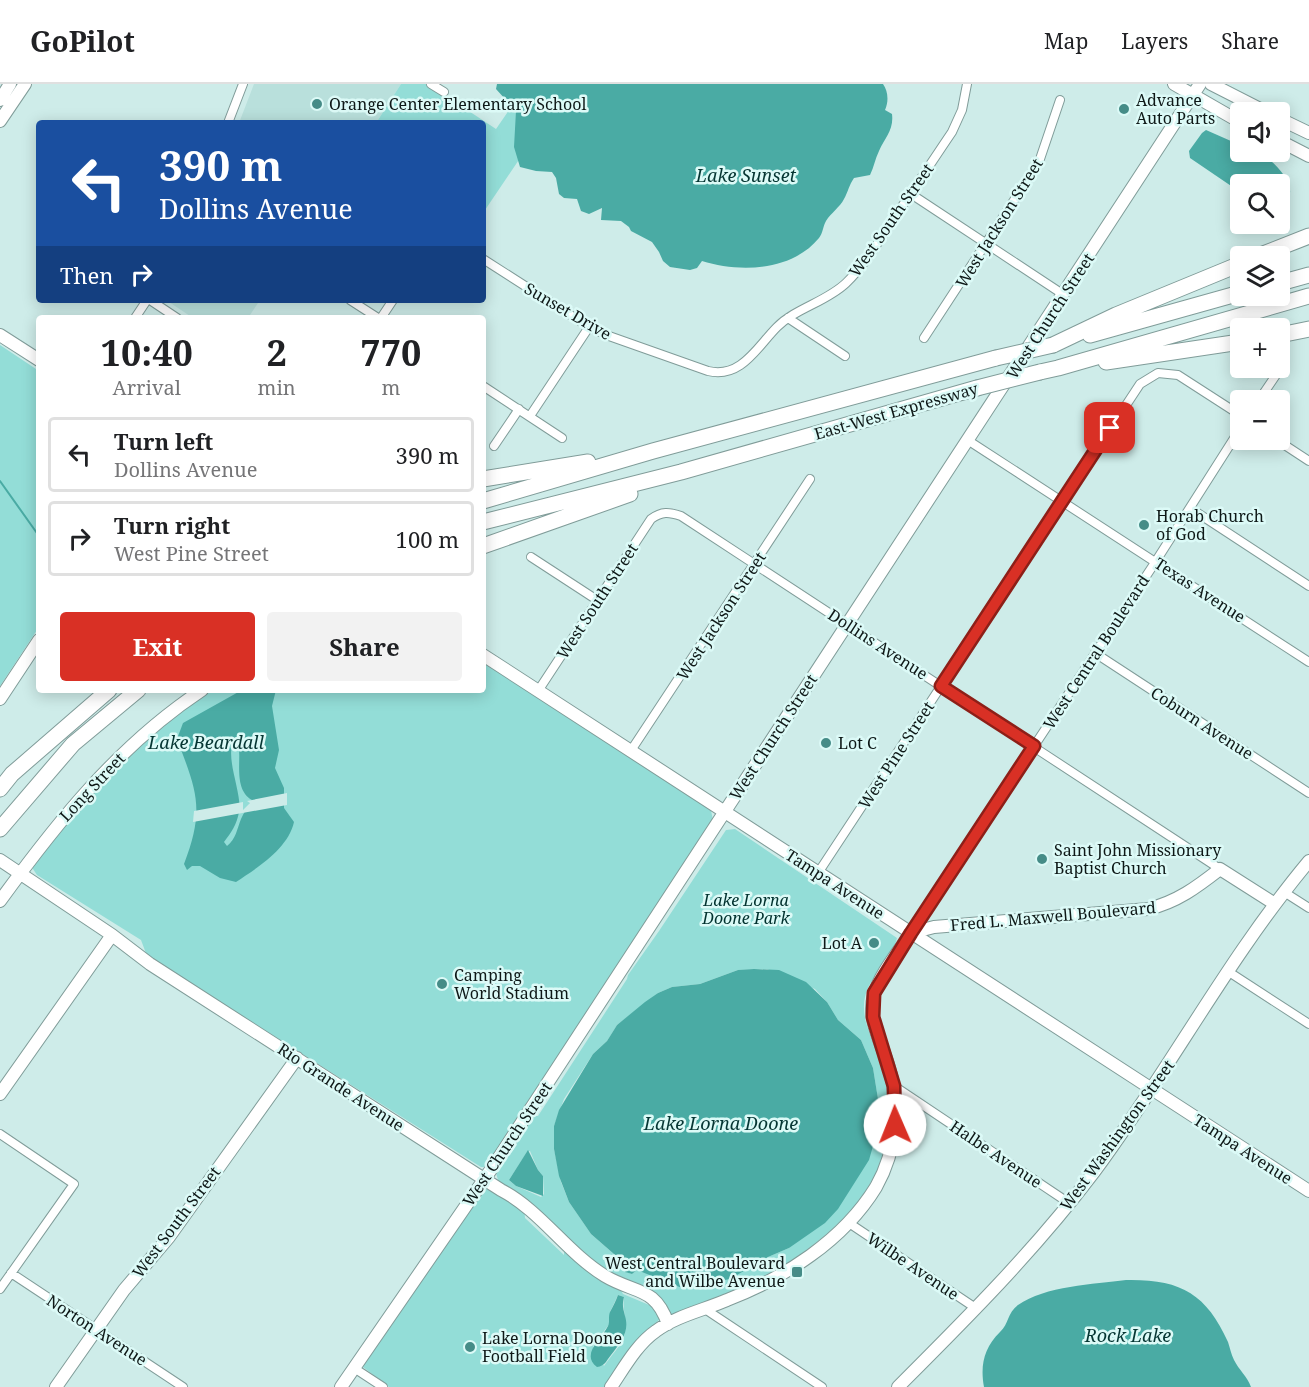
<!DOCTYPE html>
<html lang="en">
<head>
<meta charset="utf-8">
<style>
  :root { --surface:#fff; --page:#f2f2f2; --text:#202124; --muted:#757577; --line:#e0e0e0; --accent:#d93025 }
  body { margin:0; font-family:"Noto Serif",serif; background:var(--page); color:var(--text); height:100vh; display:flex; flex-direction:column; font-size:22px; white-space:nowrap }
  * { box-sizing:border-box; margin:0 }
  p { font-size:20px; color:var(--muted) }
  .icon { flex:none; width:33px; height:33px; fill:none; stroke:currentColor; stroke-width:2; stroke-linecap:round; stroke-linejoin:round }
  .map { position:relative; flex:1; overflow:hidden }
  .side { position:absolute; left:36px; top:231px; width:450px; height:378px; display:flex; flex-direction:column; background:var(--surface); border-radius:6px; box-shadow:0 3px 15px #0003 }
  .side>* { flex:none }
  .top-card { position:absolute; left:36px; top:36px; width:450px; height:183px; border-radius:6px; box-shadow:0 3px 15px #0003; background:#1a4fa0; color:#fff; overflow:hidden }
  .buttons { position:absolute; left:1230px; top:18px; display:grid; gap:12px }
  .buttons a { display:grid; place-items:center; width:60px; height:60px; border-radius:6px; background:var(--surface); box-shadow:0 3px 15px #0003; font-size:30px }
  .pin { position:absolute; display:grid; place-items:center; width:51px; height:51px; color:#fff; margin:-26px; border-radius:12px; box-shadow:0 3px 9px #0006 }
  .me { position:absolute; width:66px; margin:-33px; rotate:359deg; stroke-linejoin:round; filter:drop-shadow(0 0 4px #0008) }
  .turn { display:flex; align-items:center; gap:21px; height:126px; padding:0 24px; font-size:27px }
  .turn .icon { width:78px; height:78px; stroke-width:2.5 }
  .turn b { display:block; font-size:42px; line-height:51px }
  .then { display:flex; align-items:center; height:57px; padding:0 24px; background:#0003; gap:12px; font-size:22px }
  .eta { display:flex; justify-content:space-evenly; align-items:center; height:102px; text-align:center }
  .eta b { font-size:36px; font-weight:700; line-height:42px }
  .button { display:flex; gap:12px; margin-top:auto; padding:12px 24px }
  .button a { flex:1; height:69px; border-radius:6px; background:var(--accent); color:#fff; font-size:24px; font-weight:700; line-height:69px; text-align:center }
  .button a+a { background:var(--page); color:var(--text) }
  ul { padding:0; list-style:none }
  li { display:flex; align-items:center; gap:18px; height:75px; margin:0 12px 9px; padding:0 12px; border:3px solid var(--line); border-radius:6px }
  li div { flex:1 }
  li b { display:block; font-size:22px }
  li em { font-style:normal }
  header { display:flex; align-items:center; gap:36px; box-sizing:border-box; height:84px; padding:0 30px; background:var(--surface); border-bottom:2px solid var(--line) }
  header strong { font-size:28px }
  nav { display:flex; gap:33px; margin-inline-start:auto; font-size:21px }
  .map>svg:first-child { display:block }
</style>
</head>
<body>
<header>
<strong>GoPilot</strong>
<nav><a>Map</a><a>Layers</a><a>Share</a></nav>
</header>
<div class="map">
<svg width="1309" height="1303" viewBox="0 0 1309 1303">
  <rect width="100%" height="100%" fill="#ceece9"/>
  <path fill="#b9e0dc" d="M254,0h147l-25,39h-137z
    M166,216h94l-12,18h-55z"/>
  <path fill="#93ddd7" fill-rule="evenodd" d="M401,0h27l68,45 31,-45 12,46 -56,83v-90h-107z
    M0,261l39,26v256l-39,59z
    M483,578l228,148 2,11 -223,340 -6,6h-3l-334,-211 -6,-16 -104,-65 -4,-6v-4c35,-48 74,-91 119,-130 19,-16 37,-32 59,-45h272z
    M735,745l162,109c-5,22 -27,37 -32,59 -7,30 22,65 25,96 6,69 -29,117 -82,156 -13,10 -27,21 -42,29 -30,16 -64,26 -97,38l-60,-41 -111,-95 -2,-7 34,-57h8l89,-137 1,-4 31,-44 67,-101zM767,885l48,20 12,13 11,18 23,20 12,28 5,31v16l-3,24 -86,109 -21,9 -131,13 -5,4 -6,-2 -1,-5 -3,-6 -31,-27 -22,-32 -8,-20 -7,-33v-23l10,-27 29,-45 14,-13 10,-16 41,-32 14,-6 28,-3 38,-14zM530,1067l8,19 5,6 1,18 -3,3 -25,-11 -7,-6 18,-28z
    M488,1104l36,20 1,10 39,37v-8l55,39 4,8 31,13 6,12 -24,22 -31,46h-216l-26,-20 2,-8 6,-4 105,-153v-3l7,-9zM618,1211l6,2c-2,12 3,22 1,35 -2,13 -14,23 -21,34l-11,-20 17,-23v-11z"/>
  <path fill="#4aaba4" fill-rule="evenodd" d="M497,0h386c5,7 6,17 2,26l7,4c2,16 -7,23 -13,37 -4,8 -5,16 -9,24l-16,3c-5,7 -6,14 -10,21 -4,8 -13,14 -18,22 -3,5 -3,12 -7,17 -27,33 -79,35 -117,23l-5,7 -7,2 -20,-3 -7,-6 -4,-9 -7,-10 -21,-11 -2,-4 -8,-6 -20,-1 1,-12 -13,6 -8,-3 -4,-12 -13,-1 -5,-4 -3,-16 -4,-6 -16,-1 -16,-4 -6,-20 2,-36 -20,-22z
    M1206,46l34,15v7c5,0 11,-1 15,0 14,3 41,30 34,45 -2,5 -6,7 -9,11v-24h-40v8l-50,-34 -1,-7 13,-18z
    M242,606h34l-4,16 7,44 -4,18 9,20v20l10,14c-6,27 -37,46 -58,60l-16,-4 -20,-12h-8l-5,4 -3,-6c21,-55 13,-72 -7,-125l6,-16zM236,654c9,13 -6,49 16,62 -4,7 -8,12 -11,19 -4,10 -5,20 -14,27l-3,-4c7,-9 13,-18 15,-30 4,-19 -17,-59 -3,-74z
    M754,885l25,1 27,12 21,20 11,18 23,20 12,28 5,31v16l-3,24 -6,21 -31,49 -13,14 -36,25 -21,9 -38,22 -48,9 -45,-18 -5,4 -7,-2v-5l-3,-6 -31,-27 -22,-32 -10,-26 -5,-27v-23l5,-16 34,-56 14,-13 10,-16 28,-23 13,-9 14,-6 28,-3 38,-14z
    M528,1066l10,20 5,6v20l-27,-10 -7,-6z
    M1126,1196c54,-1 80,13 102,62 2,6 3,12 6,18 5,10 13,16 17,27h-267c-4,-22 0,-39 16,-55 9,-8 7,-19 18,-27 27,-19 76,-21 108,-25z
    M618,1211l6,2c-2,8 -1,11 1,19 5,16 -5,27 -14,39 -5,6 -6,11 -14,12 -17,-13 5,-28 11,-41 2,-4 0,-9 2,-14 3,-6 6,-11 8,-17z"/>
  <path fill="#ceece9" d="M287,709v12l-94,17 1,-11 49,-9v8l7,-7 -3,-2z"/>
  <g fill="none" stroke-linecap="round" stroke-linejoin="round">
    <path stroke="#4aaba4" stroke-width="2" d="M0,397l39,55"/>
    <g stroke="#809c99" stroke-width="10">
      <path id="street" d="M431,0l13,8
        M228,39l15,-39
        M911,110l153,101
        M483,175l106,68 20,9 99,35c33,8 49,-24 69,-44 19,-19 49,-25 69,-44 18,-17 31,-39 44,-59 21,-30 41,-61 62,-92l10,-22 5,-26
        M150,216l27,18
        M350,216l28,18
        M135,234l12,-18
        M381,234l12,-18
        M788,234l57,38
        M924,254l115,-176 21,-62
        M483,302l79,52
        M1259,316l17,-25
        M530,332l59,-89
        M1277,356l32,21
        M969,357l340,221
        M494,362l25,-37
        M1190,424l119,78
        M531,473l66,43
        M1095,569l214,140
        M538,607l113,-172c11,-8 18,-7 30,-3l539,353
        M630,668l180,-273
        M818,789l322,-489 18,-11 20,2 62,40
        M1284,808l25,16
        M911,849l245,-372 84,-132
        M1229,888l80,52
        M894,1002l175,117
        M0,1050l74,50 -74,105
        M849,1139l128,86
        M11,1189l172,114
        M705,1225l117,78
        M354,1284l29,19"/>
    </g>
    <g stroke="#809c99" stroke-width="14">
      <path id="secondary" d="M0,16l10,-16
        M0,37l25,-37
        M0,251l39,25
        M483,571l826,536
        M0,615l39,-59
        M0,776l112,75 38,29 351,226c40,21 65,62 104,86 30,18 50,10 63,48
        M0,817c58,-80 119,-156 202,-211
        M911,849l23,-6 214,-18c29,-7 49,-22 72,-40l55,35
        M0,1010l112,-159
        M56,1303l68,-97 45,-53 128,-179
        M341,1303l151,-219 708,-1084
        M611,1303c13,-19 26,-43 45,-56 20,-15 48,-21 71,-31 57,-22 116,-59 149,-113 21,-37 25,-82 12,-123 -7,-22 -21,-45 -14,-69 5,-20 25,-44 37,-62
        M898,1303c69,-69 137,-137 196,-215 75,-101 134,-214 215,-311"/>
    </g>
    <g stroke="#809c99" stroke-width="14">
      <path id="primary" d="M1174,0l66,38
        M1211,0l55,28
        M1280,35l29,14
        M1280,57l29,15"/>
    </g>
    <g stroke="#809c99" stroke-width="17">
      <path id="highway" d="M1258,172l51,-20
        M1280,199l29,-8
        M1090,251l150,-42
        M1280,251l29,-6
        M1053,261l63,-30 124,-51
        M1106,278l134,-20
        M1040,288l18,-4 251,-72
        M483,395l105,-17
        M483,417l170,-50 343,-93
        M483,438l198,-50 296,-84
        M483,462l147,-52
        M0,705l12,-15 97,-84
        M0,745l73,-85 65,-54"/>
    </g>
    <use href="#street" stroke="#fff" stroke-width="8"/>
    <use href="#secondary" stroke="#fff" stroke-width="12"/>
    <use href="#primary" stroke="#fff" stroke-width="12"/>
    <use href="#highway" stroke="#fff" stroke-width="15"/>
    <g stroke="#809c99" stroke-width="17" stroke-linecap="butt">
      <path id="highway-bridge" d="M996,274l57,-13
        M977,304l63,-16"/>
    </g>
    <use href="#highway-bridge" stroke="#fff" stroke-width="15"/>
  </g>
  <g fill="none" stroke-linecap="round" stroke-linejoin="round">
    <g stroke="#8d1f18" stroke-width="15">
      <path id="route" d="M895,1041l-1,-39 -21,-69 1,-24 37,-60 123,-187 -93,-60 169,-258"/>
    </g>
    <use href="#route" stroke="#d93025" stroke-width="10"/>
  </g>
  <g fill="#458c87" stroke="#dcfaf7" stroke-width="2">
    <circle cx="317" cy="20" r="6"/>
    <circle cx="1124" cy="25" r="6"/>
    <circle cx="1144" cy="441" r="6"/>
    <circle cx="826" cy="659" r="6"/>
    <circle cx="1042" cy="775" r="6"/>
    <circle cx="874" cy="859" r="6"/>
    <circle cx="442" cy="900" r="6"/>
    <rect x="791" y="1182" width="12" height="12" rx="3"/>
    <circle cx="470" cy="1263" r="6"/>
  </g>
  <g text-anchor="middle" dominant-baseline="central" stroke-width="5" stroke-linejoin="round" paint-order="stroke">
    <g font-size="16" fill="#0e1817" stroke="#dcfaf7" text-anchor="start">
      <text x="1136" y="16">Advance<tspan x="1136" dy="18">Auto Parts</tspan></text>
      <text x="329" y="20">Orange Center Elementary School</text>
      <text x="1156" y="432">Horab Church<tspan x="1156" dy="18">of God</tspan></text>
      <text x="838" y="659">Lot C</text>
      <text x="1054" y="766">Saint John Missionary<tspan x="1054" dy="18">Baptist Church</tspan></text>
      <text x="862" y="859" text-anchor="end">Lot A</text>
      <text x="454" y="891">Camping<tspan x="454" dy="18">World Stadium</tspan></text>
      <text x="785" y="1179" text-anchor="end">West Central Boulevard<tspan x="785" dy="18">and Wilbe Avenue</tspan></text>
      <text x="482" y="1254">Lake Lorna Doone<tspan x="482" dy="18">Football Field</tspan></text>
    </g>
    <g font-size="16" fill="#0e1817" stroke="#dcfaf7">
      <text transform="translate(891 136) rotate(-55)">West South Street</text>
      <text transform="translate(999 139) rotate(-58)">West Jackson Street</text>
      <text transform="translate(568 227) rotate(30)">Sunset Drive</text>
      <text transform="translate(1050 232) rotate(-57)">West Church Street</text>
      <text transform="translate(896 327) rotate(-16)">East-West Expressway</text>
      <text transform="translate(1200 506) rotate(33)">Texas Avenue</text>
      <text transform="translate(597 517) rotate(-57)">West South Street</text>
      <text transform="translate(721 532) rotate(-57)">West Jackson Street</text>
      <text transform="translate(878 560) rotate(33)">Dollins Avenue</text>
      <text transform="translate(1096 568) rotate(-57)">West Central Boulevard</text>
      <text transform="translate(1202 639) rotate(33)">Coburn Avenue</text>
      <text transform="translate(773 653) rotate(-57)">West Church Street</text>
      <text transform="translate(896 671) rotate(-57)">West Pine Street</text>
      <text transform="translate(92 703) rotate(-47)">Long Street</text>
      <text transform="translate(835 800) rotate(33)">Tampa Avenue</text>
      <text transform="translate(1053 832) rotate(-5)">Fred L. Maxwell Boulevard</text>
      <text transform="translate(341 1003) rotate(33)">Rio Grande Avenue</text>
      <text transform="translate(1117 1051) rotate(-54)">West Washington Street</text>
      <text transform="translate(507 1060) rotate(-56)">West Church Street</text>
      <text transform="translate(1243 1065) rotate(33)">Tampa Avenue</text>
      <text transform="translate(996 1070) rotate(34)">Halbe Avenue</text>
      <text transform="translate(176 1138) rotate(-53)">West South Street</text>
      <text transform="translate(913 1182) rotate(34)">Wilbe Avenue</text>
      <text transform="translate(97 1246) rotate(33)">Norton Avenue</text>
    </g>
    <g font-size="16" font-style="italic" fill="#00312e" stroke="#dcfaf7">
      <text x="746" y="816">Lake Lorna<tspan x="746" dy="18">Doone Park</tspan></text>
    </g>
    <g font-size="18" font-style="italic" fill="#063633" stroke="#dcfaf7">
      <text x="746" y="91">Lake Sunset</text>
      <text x="206" y="658">Lake Beardall</text>
      <text x="721" y="1039">Lake Lorna Doone</text>
      <text x="1128" y="1251">Rock Lake</text>
    </g>
  </g>
</svg>
<div class="buttons">
<a><svg class="icon" aria-label="sound" viewBox="0 0 24 24"><path d="M4 9h4l5-4v14l-5-4H4zM17 9q2 3 0 6"/></svg></a>
<a><svg class="icon" aria-label="search" viewBox="0 0 24 24"><circle cx="10" cy="10" r="6"/><path d="M15 15l6 6"/></svg></a>
<a><svg class="icon" aria-label="layers" viewBox="0 0 24 24"><path d="M12 4l9 5-9 5-9-5zM3 14l9 5 9-5"/></svg></a>
<a>+</a>
<a>−</a>
</div>
<div class="pin" style="left:1110px;top:344px;background:#d93025"><svg class="icon" aria-label="arrive" viewBox="0 0 24 24"><path d="M6 21V4h12l-3 4 3 4H6"/></svg></div>
<svg class="me" style="left:895px;top:1041px" viewBox="-20 -20 40 40"><circle r="19" fill="#fff"/><path d="M0-13L10 11 0 6-10 11z" fill="#d93025"/></svg>
<div class="top-card">
<div class="turn"><svg class="icon" aria-label="left" viewBox="0 0 24 24"><path d="M17 20v-9H6M10 6l-5 5 5 5"/></svg><div><b>390 m</b>Dollins Avenue</div></div>
<div class="then">Then<svg class="icon" aria-label="right" viewBox="0 0 24 24"><path d="M7 20v-9h11M14 6l5 5-5 5"/></svg></div>
</div>
<section class="side">
<div class="eta">
<div><b>10:40</b><p>Arrival</p></div>
<div><b>2</b><p>min</p></div>
<div><b>770</b><p>m</p></div>
</div>
<ul>
<li><svg class="icon" aria-label="left" viewBox="0 0 24 24"><path d="M17 20v-9H6M10 6l-5 5 5 5"/></svg><div><b>Turn left</b><p>Dollins Avenue</p></div><em>390 m</em></li>
<li><svg class="icon" aria-label="right" viewBox="0 0 24 24"><path d="M7 20v-9h11M14 6l5 5-5 5"/></svg><div><b>Turn right</b><p>West Pine Street</p></div><em>100 m</em></li>
</ul>
<div class="button"><a>Exit</a><a>Share</a></div>
</section>
</div>
</body>
</html>
